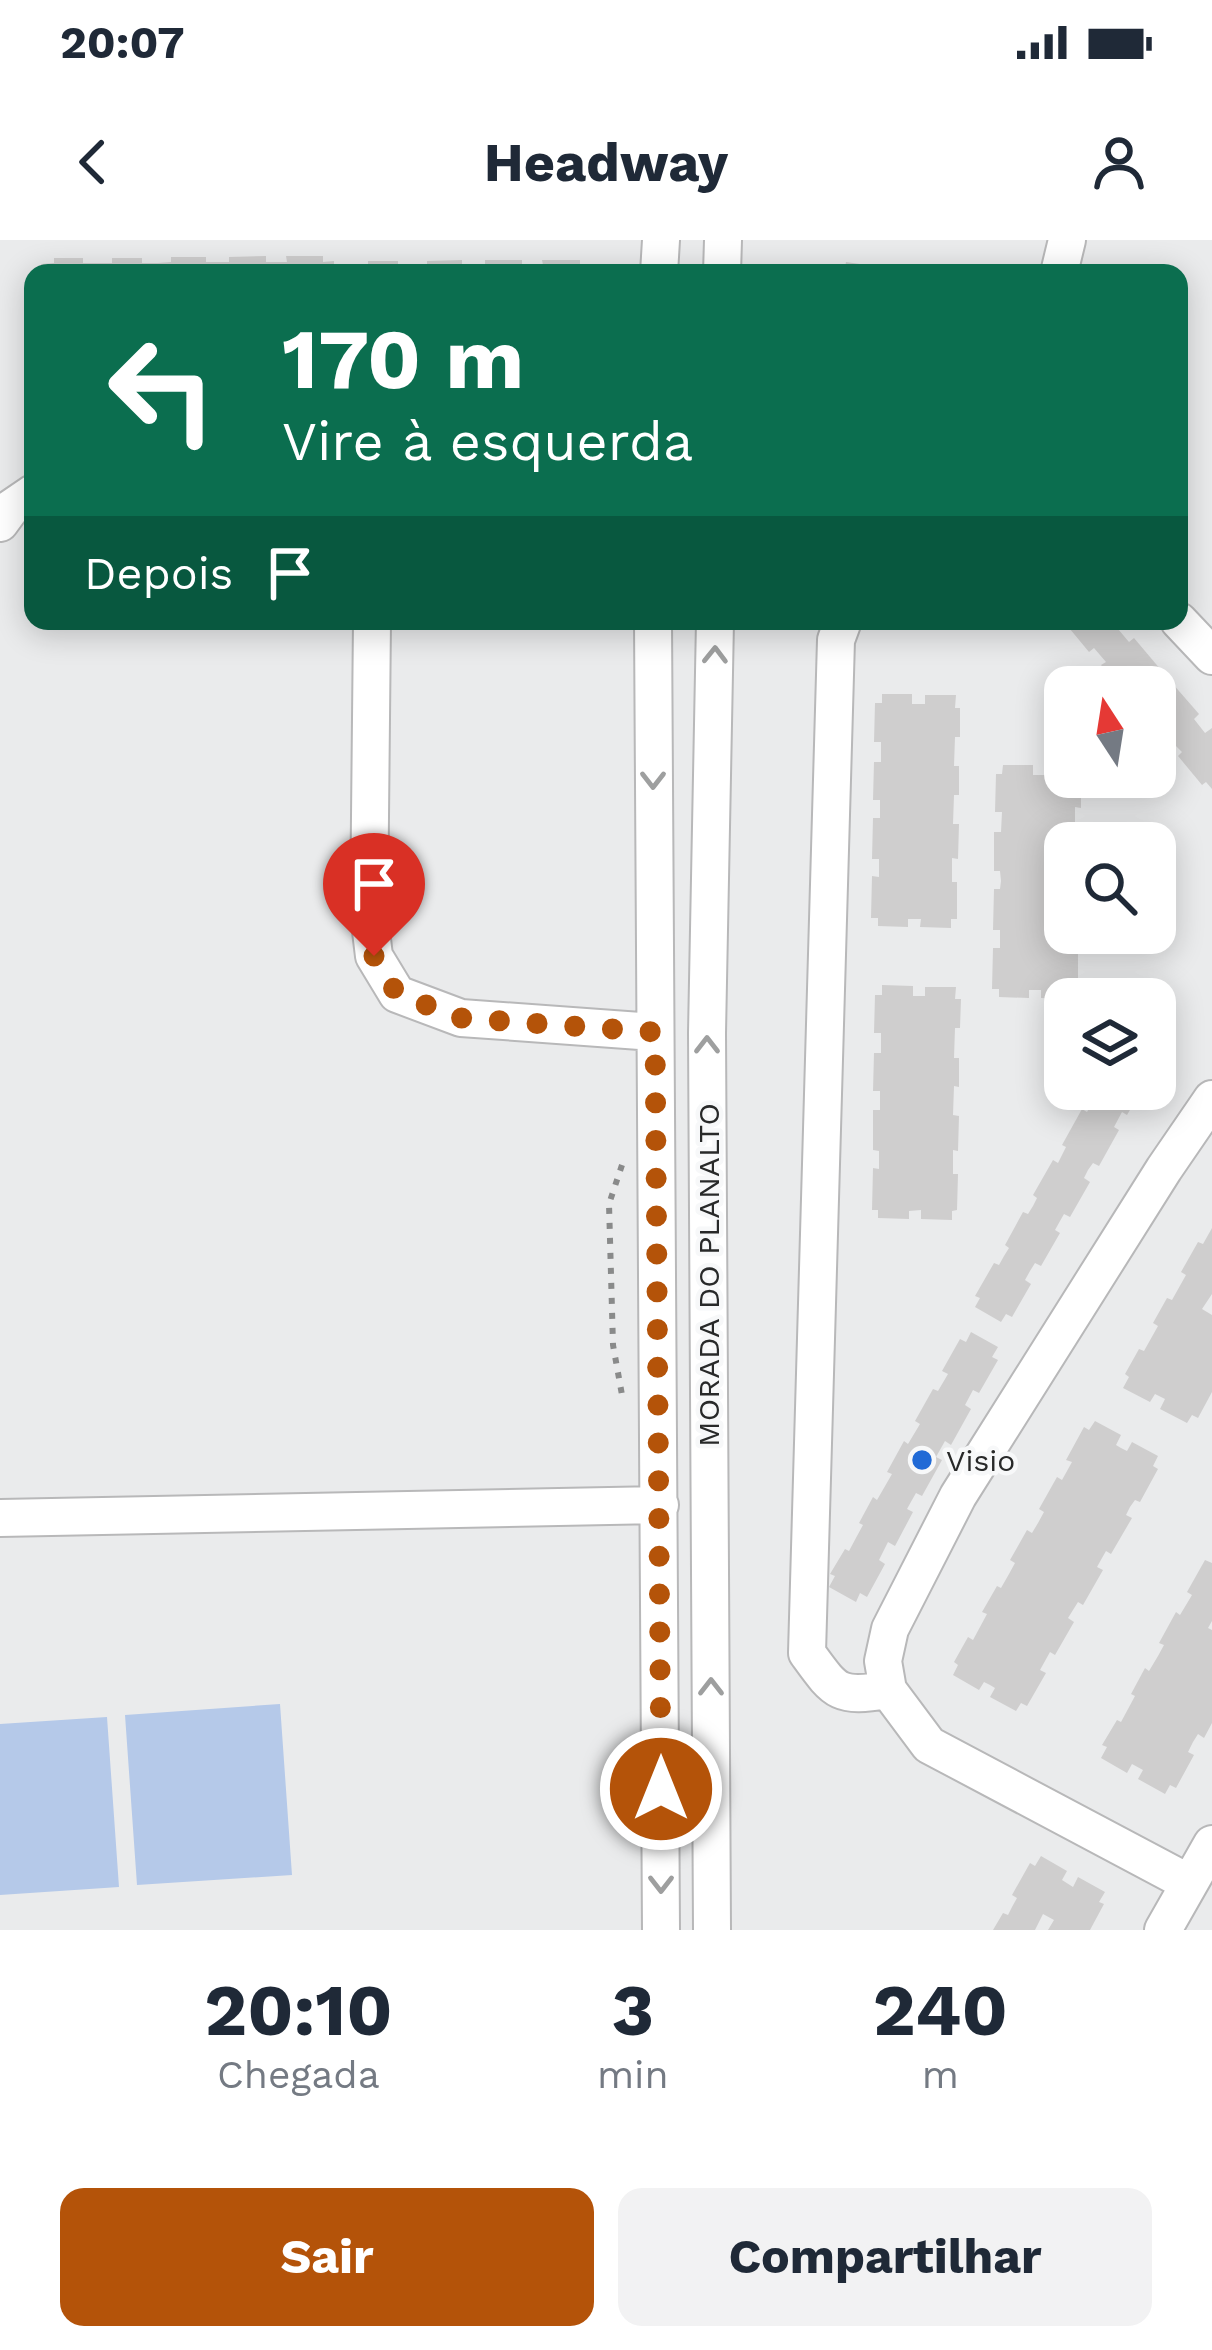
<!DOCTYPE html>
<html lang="pt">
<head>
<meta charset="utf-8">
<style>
  :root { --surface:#fff; --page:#f2f2f3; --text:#1f2937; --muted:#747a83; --accent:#b45309 }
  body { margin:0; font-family:"Work Sans",sans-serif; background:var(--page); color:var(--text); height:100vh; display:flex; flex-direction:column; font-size:45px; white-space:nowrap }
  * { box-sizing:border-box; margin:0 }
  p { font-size:39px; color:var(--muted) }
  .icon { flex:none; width:66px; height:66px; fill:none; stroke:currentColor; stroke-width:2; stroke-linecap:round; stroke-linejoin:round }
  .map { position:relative; height:1690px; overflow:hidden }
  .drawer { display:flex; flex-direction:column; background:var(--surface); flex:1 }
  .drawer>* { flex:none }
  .hud { position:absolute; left:24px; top:24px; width:1164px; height:366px; border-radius:24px; box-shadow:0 6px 30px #0003; background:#0b6e4f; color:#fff; overflow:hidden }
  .needle { width:78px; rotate:348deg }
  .fabs { position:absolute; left:1044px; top:426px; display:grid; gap:24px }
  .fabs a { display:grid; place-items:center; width:132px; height:132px; border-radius:24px; background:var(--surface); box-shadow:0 6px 30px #0003; font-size:60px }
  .pin { position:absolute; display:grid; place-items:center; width:102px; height:102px; color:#fff; margin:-123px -51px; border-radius:50% 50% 50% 0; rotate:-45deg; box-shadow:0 0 12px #0007 }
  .pin .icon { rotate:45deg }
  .me { position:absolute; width:132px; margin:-66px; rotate:0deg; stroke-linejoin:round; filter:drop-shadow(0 0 9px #0008) }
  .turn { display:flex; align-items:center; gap:42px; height:252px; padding:0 60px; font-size:54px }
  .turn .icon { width:156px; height:156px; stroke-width:2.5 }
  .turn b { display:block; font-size:84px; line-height:102px }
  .then { display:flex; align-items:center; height:114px; padding:0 60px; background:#0003; gap:24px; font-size:45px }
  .eta { display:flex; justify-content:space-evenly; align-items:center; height:204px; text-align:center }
  .eta b { font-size:72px; font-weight:700; line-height:84px }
  .button { display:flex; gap:24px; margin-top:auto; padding:24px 60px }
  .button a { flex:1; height:138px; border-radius:24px; background:var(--accent); color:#fff; font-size:48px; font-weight:700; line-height:138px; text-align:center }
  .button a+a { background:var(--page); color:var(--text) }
  .status { display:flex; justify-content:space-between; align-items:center; height:84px; padding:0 60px; background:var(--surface); direction:ltr }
  .status svg { height:33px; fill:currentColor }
  header { display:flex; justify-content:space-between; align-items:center; height:156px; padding:0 60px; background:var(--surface); font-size:54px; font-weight:700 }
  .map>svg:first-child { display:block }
</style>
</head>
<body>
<div class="status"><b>20:07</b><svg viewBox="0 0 49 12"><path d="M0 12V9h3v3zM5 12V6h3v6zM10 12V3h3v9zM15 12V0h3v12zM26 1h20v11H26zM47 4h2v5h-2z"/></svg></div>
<header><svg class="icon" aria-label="back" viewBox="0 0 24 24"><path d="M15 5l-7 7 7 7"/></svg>Headway<svg class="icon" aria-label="person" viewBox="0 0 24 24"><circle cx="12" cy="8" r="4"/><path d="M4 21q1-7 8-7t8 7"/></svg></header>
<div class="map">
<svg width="1212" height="1690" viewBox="0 0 1212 1690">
  <rect width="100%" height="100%" fill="#eaebec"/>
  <path fill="#b5c9e9" d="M280,1464l12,171 -155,10 -12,-170z
    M107,1477l12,170 -119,8v-171z"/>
  <path fill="#cfcece" d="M266,16v6h21l-1,-6h37v6l11,-1v12h-293v-9l13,-1v-5h29v5h29v-5h30v5h16l13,-1v-5h35v5h23v-5z
    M462,20v6h23v-6h37v6l21,-1 -1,-5h38v5h10v8h-234v-7h12v-5h30v5h29v-5z
    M846,22l41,6 -1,5h-52l2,-7 9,2z
    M1067,381h52l4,4 -5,4 11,13 5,-4 27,32 -5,4 11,14 5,-5 27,31 -5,5 11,14 7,-5v61l-6,-7 -4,3 -24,-29 4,-4 -7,-7 -6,-7 -4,4 -10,-12v-43h-35l-19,-22 5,-3 -12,-14 -5,4 -24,-29z
    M882,454h30v10h13v-9h31l-1,13h5v29h-5l-1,29h5v29h-5l-1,29h6l-1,35 -6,-1v24h5v37h-6v9l-31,-1 1,-8h-13v8l-30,-1v-8h-7l1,-42 7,1v-18h-7l1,-41h7v-18h-7l1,-38h7v-20h-7l1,-39h7z
    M1003,525h30v10h12v-9h20v11l16,2v29l-6,-1v30h5v6h-15v90h8v20h5v37h-6v9l-31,-1v-8h-12v8l-30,-1v-8h-7l1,-41h7v-18h-7l1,-41h6l1,-8 -1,-10h-6v-39h7l1,-20h-7l1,-38h6z
    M882,745l31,1v10h12v-9h31l-1,12h6l-1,29h-5l-1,30h5v29l-5,-1 -1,29 6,1 -1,35 -5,-1v24h5l-1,36 -5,1v9l-31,-1v-9l-12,1v8l-31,-1v-8h-6l1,-42 6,1v-18l-6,-1v-40h7v-19h-7l1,-38h7v-20h-7l1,-38h7z
    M1155,767l20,11 -5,10 5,3 -20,35z
    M1093,849h49l-15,26 -5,-3 -8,15 5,3 -20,36 -6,-3 -5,7 -4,8 6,4 -20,35 -6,-3 -4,7 -5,9 5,3 -19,33 -6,-3 -5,8 -5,9 6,4 -19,33 -6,-3 -5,8 -26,-15 5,-9 -5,-2 19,-33 5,2 5,-9 5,-8 -4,-3 18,-33 5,2 5,-8 4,-8 -4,-3 20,-35 5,3 8,-16 -4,-2 20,-36 5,3 9,-16 -5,-3z
    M1212,988v66l-10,15 10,6v77l-14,26 -6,-3 -5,8 -27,-14 5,-10 -10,-5 -5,8 -27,-14 6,-11 -4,-3 14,-25 5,2 14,-25 -5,-3 14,-25 5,2 14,-25 -5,-3 17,-30 5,2z
    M971,1092l27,15 -6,10 6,3 -19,33 -6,-3 -8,15 6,4 -20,36 -6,-4 -9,16 6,3 -20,36 -6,-3 -4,7 -5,9 6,3 -18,34 -7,-4 -9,18 6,4 -18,33 -7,-4 -4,9 -27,-15 6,-11 -5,-2 15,-25 4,2 8,-15 6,-11 -4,-2 14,-26 4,3 15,-26 -5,-2 17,-31 4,3 12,-20 -5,-3 18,-32 5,2 10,-17 -6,-3 18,-32 6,3z
    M1095,1181l26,14 -5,10 5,3 6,3 5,-9 26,14 -5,10 5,3 -18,33 -5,-2 -5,7 -4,8 6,3 -21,36 -5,-3 -4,7 -5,9 6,3 -20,35 -5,-3 -10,16 6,4 -19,33 -5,-3 -10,18 6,3 -19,33 -6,-3 -5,8 -26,-14 5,-9 -5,-3 -6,-3 -5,8 -26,-15 5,-10 -4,-3 14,-25 5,3 14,-26 -5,-2 15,-26 4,2 8,-14 6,-11 -5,-3 17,-30 5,3 6,-10 6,-11 -5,-3 18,-32 5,3 10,-18 -6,-2 18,-33 5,3z
    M1205,1320l7,3v58l-4,7 4,2v93l-8,15 -6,-4 -5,8 -5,10 6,3 -18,33 -6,-3 -5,9 -27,-15 5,-9 -11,-6 -5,9 -26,-15 6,-11 -5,-2 15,-25 4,2 14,-26 -4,-2 14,-26 4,3 9,-15 6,-11 -5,-2 17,-31 4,3 12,-20 -5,-3z
    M1041,1616l26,15 -5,9 11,7 5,-10 27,15 -6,10 5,2 -14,26h-42l6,-10 -11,-6 -8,16h-42l10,-17 5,2 4,-8 5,-9 -5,-3 18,-32 5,3z"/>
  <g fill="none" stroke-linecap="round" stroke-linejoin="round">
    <g stroke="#b8b8b9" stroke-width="40">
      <path id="minor" d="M659,33l2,-33
        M722,33l1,-33
        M1059,33l8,-33
        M0,283l11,-15 22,-15
        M372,381l-3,293 5,42 23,38 64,24 193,14
        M653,381l8,1309
        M843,381l-7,19 -29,1013c29,40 31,45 81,37
        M1179,381l33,35
        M0,1278l660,-13
        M1189,1643l-260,-138 -41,-55 -5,-29 7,-32 68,-133 206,-327 48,-70
        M712,1690l-5,-897 8,-412
        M1163,1690l49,-86"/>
    </g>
    <path stroke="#898a8a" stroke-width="6" stroke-dasharray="6 9" stroke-linecap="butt" d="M622,925l-13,39 4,141 9,50"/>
    <use href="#minor" stroke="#fff" stroke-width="36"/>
  </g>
  <defs><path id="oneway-chevron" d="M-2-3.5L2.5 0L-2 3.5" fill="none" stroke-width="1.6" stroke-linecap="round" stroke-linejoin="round" transform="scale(3)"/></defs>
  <g stroke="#9e9f9f">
    <use href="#oneway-chevron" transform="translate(715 415) rotate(-89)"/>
    <use href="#oneway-chevron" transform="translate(653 540) rotate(90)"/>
    <use href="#oneway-chevron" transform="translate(707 805) rotate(-90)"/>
    <use href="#oneway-chevron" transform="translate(711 1447) rotate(-90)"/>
    <use href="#oneway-chevron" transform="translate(661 1644) rotate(90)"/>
  </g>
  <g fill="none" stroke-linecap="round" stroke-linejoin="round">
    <path stroke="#b45309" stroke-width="21" stroke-dasharray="0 37.8" d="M374,716l23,38 64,24 194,14 6,757"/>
  </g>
  <circle fill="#216ad6" stroke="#f7f8f9" stroke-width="4.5" cx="922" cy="1220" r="12"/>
  <g text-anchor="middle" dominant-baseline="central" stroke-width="9" stroke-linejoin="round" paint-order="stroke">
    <g font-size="30" fill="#282929" stroke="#f7f8f9">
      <text transform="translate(708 1035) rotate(-90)">MORADA DO PLANALTO</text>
    </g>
    <g font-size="30" fill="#282929" stroke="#f7f8f9" text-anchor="start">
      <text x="946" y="1220">Visio</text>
    </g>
  </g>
</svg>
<div class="fabs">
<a><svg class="needle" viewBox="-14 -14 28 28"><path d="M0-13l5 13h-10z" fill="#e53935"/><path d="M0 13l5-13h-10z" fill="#747a83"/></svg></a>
<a><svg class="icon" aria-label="search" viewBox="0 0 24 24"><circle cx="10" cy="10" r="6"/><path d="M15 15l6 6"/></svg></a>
<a><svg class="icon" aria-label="layers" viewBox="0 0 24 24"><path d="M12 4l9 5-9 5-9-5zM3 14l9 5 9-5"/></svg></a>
</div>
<div class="pin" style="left:374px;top:716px;background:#d93025"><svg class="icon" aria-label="arrive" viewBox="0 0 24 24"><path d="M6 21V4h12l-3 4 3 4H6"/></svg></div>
<svg class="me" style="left:661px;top:1549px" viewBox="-20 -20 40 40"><circle r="17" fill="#b45309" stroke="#fff" stroke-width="3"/><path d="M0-11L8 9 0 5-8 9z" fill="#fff"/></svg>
<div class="hud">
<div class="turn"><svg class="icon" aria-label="left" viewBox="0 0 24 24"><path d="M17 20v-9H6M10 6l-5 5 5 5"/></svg><div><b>170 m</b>Vire à esquerda</div></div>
<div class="then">Depois<svg class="icon" aria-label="arrive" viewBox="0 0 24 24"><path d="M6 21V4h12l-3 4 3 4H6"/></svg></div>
</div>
</div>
<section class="drawer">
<div class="eta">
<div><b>20:10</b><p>Chegada</p></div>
<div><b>3</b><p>min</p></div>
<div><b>240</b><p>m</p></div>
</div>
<div class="button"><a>Sair</a><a>Compartilhar</a></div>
</section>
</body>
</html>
